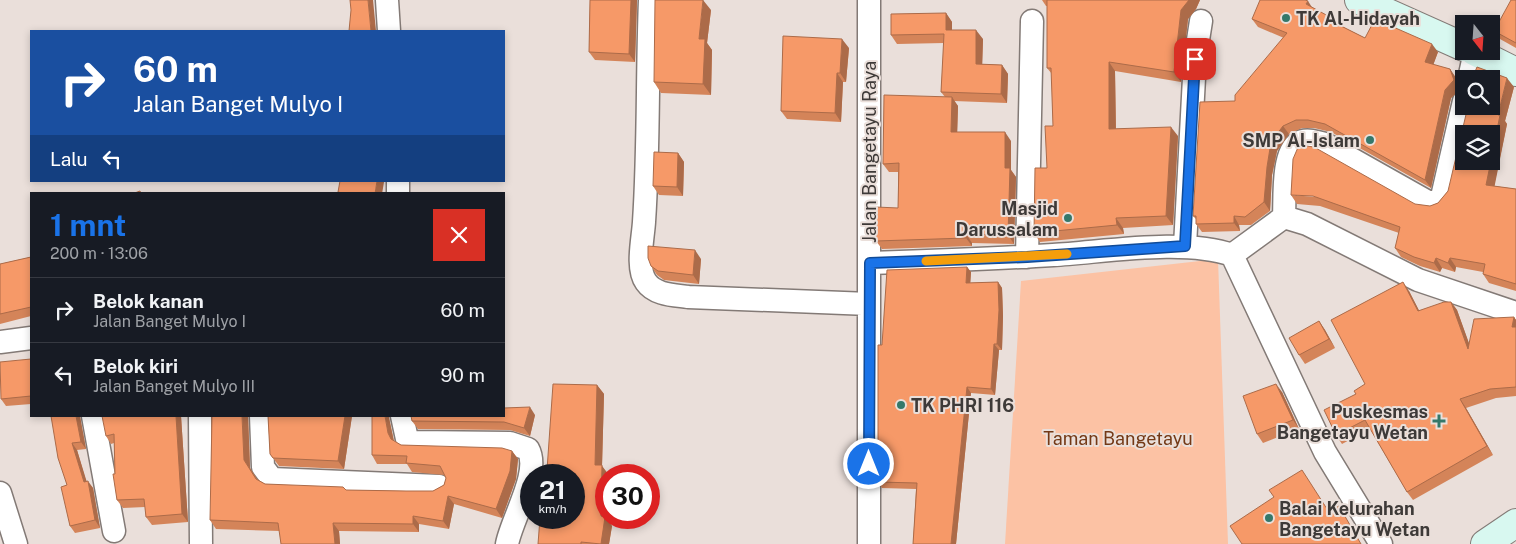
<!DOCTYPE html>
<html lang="id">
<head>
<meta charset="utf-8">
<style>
  :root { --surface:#171b24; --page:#242831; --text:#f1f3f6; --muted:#9ea1a6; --line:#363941; --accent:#1a73e8 }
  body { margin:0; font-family:"Public Sans",sans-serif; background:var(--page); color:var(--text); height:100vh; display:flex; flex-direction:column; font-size:19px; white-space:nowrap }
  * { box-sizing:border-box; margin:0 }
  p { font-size:16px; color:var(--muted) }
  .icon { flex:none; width:28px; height:28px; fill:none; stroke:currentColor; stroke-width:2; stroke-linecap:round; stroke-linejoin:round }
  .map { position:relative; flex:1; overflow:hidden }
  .panel { position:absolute; left:30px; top:192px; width:475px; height:225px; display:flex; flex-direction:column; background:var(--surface); border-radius:0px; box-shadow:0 2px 8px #0003 }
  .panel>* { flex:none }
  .hud { position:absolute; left:30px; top:30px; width:475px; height:152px; border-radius:0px; box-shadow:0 2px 8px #0003; background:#1a4fa0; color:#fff; overflow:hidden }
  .needle { width:32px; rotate:163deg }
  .fabs { position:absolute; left:1455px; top:15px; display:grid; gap:10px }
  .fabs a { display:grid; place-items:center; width:45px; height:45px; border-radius:0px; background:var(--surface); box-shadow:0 2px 8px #0003; font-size:25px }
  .speed { position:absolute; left:520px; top:464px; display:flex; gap:10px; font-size:25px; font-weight:700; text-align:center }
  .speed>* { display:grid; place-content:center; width:65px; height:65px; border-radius:50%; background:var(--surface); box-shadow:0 2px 8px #0003; line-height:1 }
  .speed small { font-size:12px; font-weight:400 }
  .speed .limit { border:8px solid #d22; background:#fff; color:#111 }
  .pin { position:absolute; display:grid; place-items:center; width:42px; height:42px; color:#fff; margin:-21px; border-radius:10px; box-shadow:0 2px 8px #0006 }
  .me { position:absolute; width:55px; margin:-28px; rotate:0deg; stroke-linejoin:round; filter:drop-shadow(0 0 4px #0008) }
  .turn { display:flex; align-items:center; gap:18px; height:105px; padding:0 20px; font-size:22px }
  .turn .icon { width:65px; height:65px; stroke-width:2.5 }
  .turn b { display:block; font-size:35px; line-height:42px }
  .then { display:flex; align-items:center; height:48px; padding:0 20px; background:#0003; gap:10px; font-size:19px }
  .round { display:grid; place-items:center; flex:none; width:52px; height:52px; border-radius:0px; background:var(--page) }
  .summary { display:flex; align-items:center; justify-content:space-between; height:85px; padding:0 20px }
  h1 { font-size:30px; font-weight:700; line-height:38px; color:var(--accent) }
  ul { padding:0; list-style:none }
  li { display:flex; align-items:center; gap:15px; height:65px; padding:0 20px; border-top:1px solid var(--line) }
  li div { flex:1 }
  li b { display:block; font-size:19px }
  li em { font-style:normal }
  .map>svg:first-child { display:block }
</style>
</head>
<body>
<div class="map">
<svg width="1516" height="544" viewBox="0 0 1516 544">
  <rect width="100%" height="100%" fill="#eadfda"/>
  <path fill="#fcc2a4" d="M1218,259l10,285h-223l16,-263z"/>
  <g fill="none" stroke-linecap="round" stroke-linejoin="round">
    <g stroke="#837a76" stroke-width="25">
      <path id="street" d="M387,0l2,31
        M650,0c-3,74 -1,148 -6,222 -1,17 -8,46 2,60 9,13 28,13 42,15l181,7
        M869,0v544
        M1469,79l6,-28
        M398,181v13
        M1284,217l23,7 111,56 98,33
        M1185,246l10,-187 6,-38
        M1232,255l52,-38c1,-19 -2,-64 14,-74 8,-5 19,-1 27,1l103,58h8l6,-5 22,-96
        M1027,257l5,-236
        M870,263c61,-2 122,-4 183,-8 52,-3 131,-17 179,0l93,197 56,92
        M0,342l31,-4
        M93,416l21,115
        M200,416l1,128
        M261,416l2,51 9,12 167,7
        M402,416l5,23 6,3 97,1 18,6c13,23 -16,69 -21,95
        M0,493l16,51"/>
    </g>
    <g stroke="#837a76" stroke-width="30">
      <path id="secondary" d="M1359,0l105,47
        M1474,51l42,21
        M1485,544l31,-21"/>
    </g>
    <use href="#street" stroke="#fff" stroke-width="22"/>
    <use href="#secondary" stroke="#d8f8f0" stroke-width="28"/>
  </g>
  <path fill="#d48459" d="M590,0h47l-2,62 -40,-2 -6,-8z
    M1042,0h158l-4,9 -8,10 -7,63 -66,-11 1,58 62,7 -5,89 -50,3 1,6 -84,8 -6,-9 13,-65 6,-42 -1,-52 -5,-6v-62h-1z
    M1516,0v48l-16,-9 -6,-8z
    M1312,7l22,15 31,16 73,14 -5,13 17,4 6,9 4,11 -9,9 -20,90 -100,-56 -17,-4h-12l-13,6 -12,17 -5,24 -2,36 -19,14h-12l1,6 -38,1 -6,-8v-5l-3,-3 42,-115 49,-63 -26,-11 -6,-8z
    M711,10l-4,33 5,7 -1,45 -50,-2 -7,-11z
    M946,13l6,9v8l31,9 -1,25 20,1 6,9 -1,29 -53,-2 4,5 -1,26 54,9v29l5,7 -2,67 -42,-1v3l-90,3 -6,-8 22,-33v-36h-9l-6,-8 62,-67 -4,-5 3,-49 -47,1 -6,-9z
    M849,48l-3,34h-3l-2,40 -54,-3 -6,-8z
    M1514,87l-9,34 2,3 -13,62 22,3v102l-27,-8 -6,-9v-2l-27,-5 -1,5 -13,-4 -2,4 -20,-6 -19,-9 -6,-9 4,-15 -79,-27 -23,-2 -6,-9 139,11 8,-3 10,-12z
    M678,153l6,9 -1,34 -24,-1 -6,-9z
    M31,257v59l-31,8v-60z
    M701,259l-2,25 -35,-4 -7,-5 -6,-9z
    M967,267l4,5 -1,11 28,-1 4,6 1,28 -1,34h-3l-4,45 -24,-2 -15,151h-43l3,-55 -34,-1 -4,-6 4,-137z
    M1409,291l10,20 32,-9 6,8 12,34 45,-27 2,3v76l-20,2 -30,10 27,47 -80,45 -6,-8 -37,-63 -28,15 -6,-9 20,-41 9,-10z
    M1319,321l6,9 10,18 -30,16 -6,-9z
    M31,359v45l-25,2 -5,-7z
    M597,385l7,9 -2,72 6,8 -2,1 2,46 4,5 -3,18h-71z
    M1282,392l17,37 -36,14 -6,-9z
    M535,415l-5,21 -20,-6 -92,-1 -6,-8z
    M51,416l29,2 6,31 -9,1 9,31 7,7 7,40 -25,5 -5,-7 -3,-41z
    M181,416l7,106 -36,3 -6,-8 -1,-10 -22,1 -6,-8 -2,-26 -1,-31 -3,1 -5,-8z
    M248,416l2,52 7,11 8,5 81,6 60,1h27l11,-6 2,-7 -2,-3 -32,-3 -5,-8h-30l-5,-9 17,-37 5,23 7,4 111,6 6,8 -2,20 -14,39 -48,-14 -5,25 -30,-5v8l-80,-1 1,13h-59l-1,-13 -64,-2 -6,-9z
    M268,416h84l-8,53 -65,-3 -9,-12z"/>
  <path fill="#ac6b49" d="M368,0h5l3,31h-5z
    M631,0h6l-2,62 -6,-8z
    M703,0l8,10 -4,33 5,7 -1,45 -8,-11 -4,-45z
    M1189,0h11l-4,9 -8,10 -7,63 -7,-10 7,-62z
    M1308,1l5,8 -7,-5z
    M946,13l6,9v17l-6,-9z
    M976,30l7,9 -1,34 -6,-9z
    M842,39l7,9 -3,34 -6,-9z
    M1432,44l6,8 -7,19 -6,-9z
    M1109,62l6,9 1,68 -7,-10z
    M1002,65l6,9 -1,29 -6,-9z
    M1450,69l6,9 4,11 -9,9 -20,90 -6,-8z
    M837,73l6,9 -2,40 -6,-9z
    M1507,78l7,9 -9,34 2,3 -14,70 -7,-9 12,-70z
    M952,97l6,9 -1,35 -6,-9z
    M1283,126l6,8 -12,17 -5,24 -2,36 -6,-9 3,-35 4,-25z
    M1171,127l7,9 -5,89 -7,-9z
    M1005,132l6,9v29l5,7 -2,67 -6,-9 -3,-67z
    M678,153l6,9 -1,34 -6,-9z
    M377,181h6l1,1 -2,12h-7z
    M1234,216l5,9 1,6 -6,-8z
    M1116,218l7,10 1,6 -7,-9z
    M966,234l6,9v3l-6,-8z
    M695,250l6,9 -2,25 -6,-9z
    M1436,258l6,10 -2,4 -6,-9z
    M1450,258l6,9 -1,5 -7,-9z
    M967,267l4,5 -1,17 -4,-6z
    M998,282l4,6 1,28 -1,34 -5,-6z
    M1403,282l6,9 15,29 -6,-9z
    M1451,302l6,8 17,47 -6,-8z
    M1514,317l2,3v13l-4,-6z
    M1319,321l6,9 10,18 -6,-9z
    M994,344l5,6 -4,45 -4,-6z
    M1276,384l6,8 17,37 -6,-9z
    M597,385l7,9 -2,72 6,8 -2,1v43h2v3l4,5 -3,18h-8l-6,-79z
    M967,387l4,6 -15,151h-5z
    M1460,399l6,9 27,47 -6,-9z
    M530,407l5,8 -5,21 -6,-8z
    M76,416h4l6,33 -5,-7z
    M176,416h5l7,106 -6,-8z
    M242,416h6l2,52 12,19 -18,-27z
    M345,416h7l-8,53 -6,-8z
    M385,416h5l-1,2 5,24 -3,-3 -3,-6z
    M72,443l5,7 12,39 -5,-7z
    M512,451l6,8 -2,20 -14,39 -6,-9z
    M88,481l5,7 7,40 -5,-8z
    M448,496l6,8 -5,25 -6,-8z
    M413,516l6,8v8l-6,-8z
    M333,523l6,8 1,13h-5z"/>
  <path fill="#f69968" stroke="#ac6b49" d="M350,0h18l3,31h-22l2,-21z
    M590,0h41l-2,54 -40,-2z
    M655,0h48l-4,39h6l-2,45 -49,-2z
    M1047,0h142l-8,10 -7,62 -65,-10v67l62,-2 -5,89 -50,2 1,7 -83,8 1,-65h12l-2,-42h8l-2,-58h-4z
    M1260,0h45l3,1 -2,3 24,13 -1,3 36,18 10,-19 57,25 -7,18 25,7 4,11 -9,10 -20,90 -100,-56 -17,-4h-12l-13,6 -12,16 -4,25 -3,35 -19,15 -11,-1v7l-38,1v-8h-3l7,-114 35,-1v-6l52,-62 -35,-14z
    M1511,0h5v43l-22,-12z
    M946,13v17h30v34l26,1 -1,29 -60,-2 3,-58 -53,1v-21z
    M783,36l59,3 -2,34h-3l-2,40 -54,-2z
    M1477,67l30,11 -9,37h2l-9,45v-26h-27v27h27l-5,24 30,4v95l-33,-10 2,-10 -35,-6 -2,5 -12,-5 -2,5 -20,-6 -19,-9 5,-21 -87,-31 -22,-1 2,-36 6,-14 15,2 101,57 15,2 8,-3 10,-12 20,-85h23v-27h-19z
    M884,95l68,2 -1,35h54v36h5l-2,67 -42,-1v4l-90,3v-34l22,1 1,-45 -16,1z
    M654,152l24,1 -1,34 -24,-1z
    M340,181h37l-2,13h-30l-7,-2z
    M140,191l1,3h-9z
    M648,246l47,4 -2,25 -35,-4 -7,-5 -3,-8z
    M31,257v50l-31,7v-50z
    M967,267l-1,16 32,-1 1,28 -2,34h-3l-3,45 -24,-2 -16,157h-38l4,-61 -39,-1v-137h4l5,-75z
    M1403,282l15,29 26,-9h7l17,47 6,-30 40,-2 -2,10h4v60l-26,2 -30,10 27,47 -80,46 -42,-72 -29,15 -12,-25 32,-16 -2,-3 11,-7 -34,-64z
    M1319,321l10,18 -30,16 -10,-17z
    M31,359v37l-30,3 -1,-37z
    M553,384l44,1 -2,80h7l-1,51 4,1 -4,27 -20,-2v2h-43l2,-26h34v-43h-30l1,-5h2z
    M1276,384l17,36 -36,14 -14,-38z
    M530,407l-6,21 -20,-6 -92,-1 -1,-5h93v-8z
    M51,416h25l5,26 -9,1 12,39 4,-1 7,39 -25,6 -9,-39 6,-2 -9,-27z
    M102,416h74l6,98 -36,3 -2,-18 -27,1 -4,-26h2l-1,-40 -8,2z
    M212,416h30l2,44 12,19 9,5 78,3 3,3 60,1h27l11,-6 2,-7 -6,-12 -34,-3 1,-7 -35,-1v-39h13l3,17 3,6 10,6 101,3 10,3 -2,20 -14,38 -48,-13 -5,25 -30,-5v8l-80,-1 2,21h-54l-3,-21 -68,-3z
    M268,416h77l-7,45 -65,-3 -3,-4z
    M1302,470l27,42 10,-6 22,38h-119l-12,-18 44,-29 -5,-7z"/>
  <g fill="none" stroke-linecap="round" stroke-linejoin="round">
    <g stroke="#114b97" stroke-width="12">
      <path id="route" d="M869,464l1,-201 157,-6 158,-11 10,-187"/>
    </g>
    <use href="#route" stroke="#1a73e8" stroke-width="9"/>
    <path stroke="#f59e0b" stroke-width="9" d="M926,261l141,-7"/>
  </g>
  <g fill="#35786a" stroke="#eadfda" stroke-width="2">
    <circle cx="1286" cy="18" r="5"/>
    <circle cx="1370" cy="140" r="5"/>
    <circle cx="1068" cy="218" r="5"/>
    <circle cx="901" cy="405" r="5"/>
    <path d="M1436.5 413.5h5v5h5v5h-5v5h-5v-5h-5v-5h5z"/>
    <circle cx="1269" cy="518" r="5"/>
  </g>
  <g text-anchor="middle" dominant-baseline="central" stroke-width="4" stroke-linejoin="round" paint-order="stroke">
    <g font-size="18" font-weight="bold" fill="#3e3a38" stroke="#eadfda" text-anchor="start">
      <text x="1296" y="18">TK Al-Hidayah</text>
      <text x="1360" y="140" text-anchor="end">SMP Al-Islam</text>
      <text x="1058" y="208" text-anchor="end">Masjid<tspan x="1058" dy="21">Darussalam</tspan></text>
      <text x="911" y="405">TK PHRI 116</text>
      <text x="1428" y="411" text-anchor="end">Puskesmas<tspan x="1428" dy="21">Bangetayu Wetan</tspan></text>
      <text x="1279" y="508">Balai Kelurahan<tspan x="1279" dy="21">Bangetayu Wetan</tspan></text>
    </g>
    <g font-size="18" fill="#3e3a38" stroke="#eadfda">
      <text transform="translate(869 152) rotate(-90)">Jalan Bangetayu Raya</text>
    </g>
    <g font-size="18" fill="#743916" stroke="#eadfda">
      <text x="1118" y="438">Taman Bangetayu</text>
    </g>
  </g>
</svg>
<div class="fabs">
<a><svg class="needle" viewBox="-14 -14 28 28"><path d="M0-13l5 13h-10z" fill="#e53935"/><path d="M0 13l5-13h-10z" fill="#9ea1a6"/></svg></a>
<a><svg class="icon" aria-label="search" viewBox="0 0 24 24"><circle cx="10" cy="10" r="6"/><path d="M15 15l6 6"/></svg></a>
<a><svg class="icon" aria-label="layers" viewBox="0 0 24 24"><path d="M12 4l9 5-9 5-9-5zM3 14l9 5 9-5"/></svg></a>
</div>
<div class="speed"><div>21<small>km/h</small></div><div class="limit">30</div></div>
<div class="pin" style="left:1195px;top:59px;background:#d93025"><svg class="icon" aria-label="arrive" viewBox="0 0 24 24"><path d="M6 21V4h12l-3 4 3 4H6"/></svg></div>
<svg class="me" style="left:869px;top:464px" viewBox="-20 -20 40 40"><circle r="17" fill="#1a73e8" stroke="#fff" stroke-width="3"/><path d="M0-11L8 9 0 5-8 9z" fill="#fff"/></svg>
<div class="hud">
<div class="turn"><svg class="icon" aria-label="right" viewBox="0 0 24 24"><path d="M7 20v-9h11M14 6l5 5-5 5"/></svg><div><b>60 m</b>Jalan Banget Mulyo I</div></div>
<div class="then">Lalu<svg class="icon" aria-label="left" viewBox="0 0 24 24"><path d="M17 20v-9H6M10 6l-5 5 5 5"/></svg></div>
</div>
<section class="panel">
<div class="summary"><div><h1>1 mnt</h1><p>200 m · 13:06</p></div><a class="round" style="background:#d93025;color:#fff"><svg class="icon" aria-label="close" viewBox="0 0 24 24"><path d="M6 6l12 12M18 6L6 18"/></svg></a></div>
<ul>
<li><svg class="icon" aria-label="right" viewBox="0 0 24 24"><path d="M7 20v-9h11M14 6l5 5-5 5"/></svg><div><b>Belok kanan</b><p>Jalan Banget Mulyo I</p></div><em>60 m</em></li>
<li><svg class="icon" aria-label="left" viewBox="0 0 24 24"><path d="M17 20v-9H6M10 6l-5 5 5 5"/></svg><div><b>Belok kiri</b><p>Jalan Banget Mulyo III</p></div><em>90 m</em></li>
</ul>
</section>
</div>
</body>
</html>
